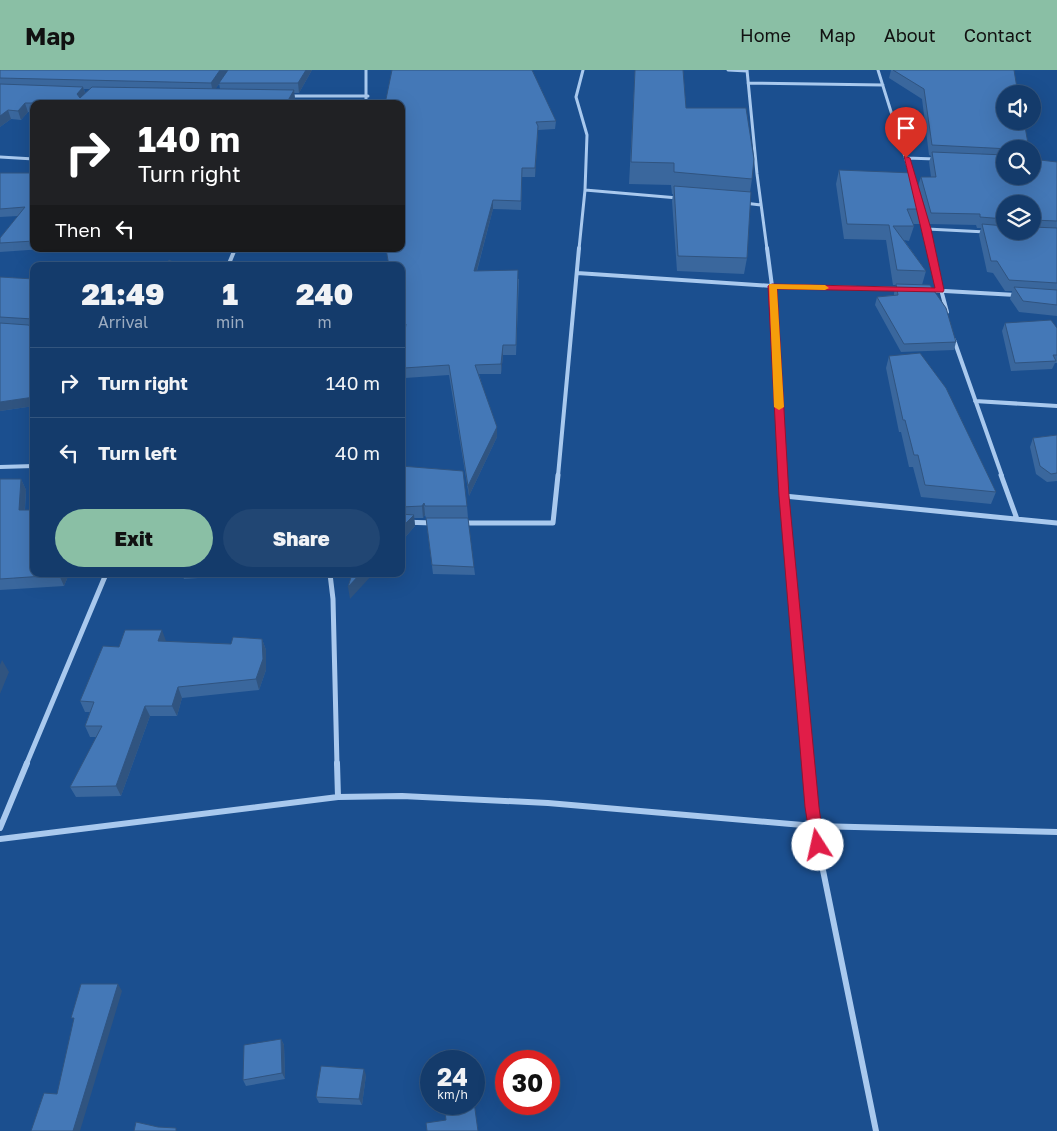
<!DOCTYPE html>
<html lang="en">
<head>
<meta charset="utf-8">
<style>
  :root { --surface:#143b6b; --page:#214673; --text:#f1f3f6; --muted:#9dadc1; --line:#33557e; --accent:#8abfa5 }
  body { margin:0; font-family:"Golos Text",sans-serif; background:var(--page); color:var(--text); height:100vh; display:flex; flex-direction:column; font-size:19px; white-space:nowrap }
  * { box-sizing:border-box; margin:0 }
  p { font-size:16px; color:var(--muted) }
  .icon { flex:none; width:28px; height:28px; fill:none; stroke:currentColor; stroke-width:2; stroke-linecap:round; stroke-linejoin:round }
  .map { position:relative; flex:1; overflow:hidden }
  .details { position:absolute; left:30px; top:192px; width:375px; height:315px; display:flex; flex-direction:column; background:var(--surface); border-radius:10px; box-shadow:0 5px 20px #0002,0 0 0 1px var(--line) }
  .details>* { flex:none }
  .top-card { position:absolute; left:30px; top:30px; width:375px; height:152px; border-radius:10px; box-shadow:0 5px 20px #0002,0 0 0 1px var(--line); background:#202124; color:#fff; overflow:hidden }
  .tools { position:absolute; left:996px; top:15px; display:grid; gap:10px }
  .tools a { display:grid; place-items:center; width:45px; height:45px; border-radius:50%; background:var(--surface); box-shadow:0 5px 20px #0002,0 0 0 1px var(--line); font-size:25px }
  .speed { position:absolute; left:420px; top:980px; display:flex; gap:10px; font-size:25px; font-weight:700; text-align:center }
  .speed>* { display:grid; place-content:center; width:65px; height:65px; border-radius:50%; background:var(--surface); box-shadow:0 5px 20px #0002,0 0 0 1px var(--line); line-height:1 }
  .speed small { font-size:12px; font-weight:400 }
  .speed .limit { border:8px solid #d22; background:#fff; color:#111 }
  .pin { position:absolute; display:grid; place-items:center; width:42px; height:42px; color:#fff; margin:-51px -21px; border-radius:50% 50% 50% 0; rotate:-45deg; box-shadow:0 0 5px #0007 }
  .pin .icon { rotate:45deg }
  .me { position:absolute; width:55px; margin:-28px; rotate:350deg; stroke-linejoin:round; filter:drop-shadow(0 0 4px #0008) }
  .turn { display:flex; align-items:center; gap:18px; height:105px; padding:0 25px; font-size:22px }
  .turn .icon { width:65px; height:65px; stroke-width:2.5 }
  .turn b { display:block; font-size:35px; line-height:42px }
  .then { display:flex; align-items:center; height:48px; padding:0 25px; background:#0003; gap:10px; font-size:19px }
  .eta { display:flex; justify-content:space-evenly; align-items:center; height:85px; text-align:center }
  .eta b { font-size:30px; font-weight:800; line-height:35px }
  .action { display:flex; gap:10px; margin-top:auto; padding:10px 25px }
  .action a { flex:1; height:58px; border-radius:30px; background:var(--accent); color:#111; font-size:20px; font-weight:800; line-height:58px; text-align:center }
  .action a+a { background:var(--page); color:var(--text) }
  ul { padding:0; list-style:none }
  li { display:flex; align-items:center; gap:15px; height:70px; padding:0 25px; border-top:1px solid var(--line) }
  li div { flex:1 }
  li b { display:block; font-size:19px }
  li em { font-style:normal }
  header { display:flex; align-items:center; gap:30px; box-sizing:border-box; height:70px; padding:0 25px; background:var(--accent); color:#111 }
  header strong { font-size:24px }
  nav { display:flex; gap:28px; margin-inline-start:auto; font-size:18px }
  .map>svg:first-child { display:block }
</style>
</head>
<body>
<header>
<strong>Map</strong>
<nav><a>Home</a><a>Map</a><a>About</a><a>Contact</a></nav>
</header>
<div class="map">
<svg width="1057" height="1061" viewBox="0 0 1057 1061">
  <rect width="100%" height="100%" fill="#1b4f8f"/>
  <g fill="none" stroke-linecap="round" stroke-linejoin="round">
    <path stroke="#a9c9ee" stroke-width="3" d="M366,0v34
      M583,0l-7,27 11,38 -2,55 93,8
      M728,0l19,1
      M747,0l10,104 10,75
      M878,0l34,109
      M748,13l135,2
      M288,26h80
      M0,87l34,2
      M906,88l30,1
      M744,133l17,2
      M922,141l9,38
      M927,159l59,3
      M579,179l6,-59"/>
    <path stroke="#a9c9ee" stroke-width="4" d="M767,178l5,38 11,190
      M930,178l17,64
      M228,196l7,-17
      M577,203l195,13 129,3
      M927,220l89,5
      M954,270l48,136
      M975,331l82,5
      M0,397l34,-1
      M558,406l21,-228"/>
    <path stroke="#a9c9ee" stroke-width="5" d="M783,405l25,290
      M1001,405l16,44
      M784,426l273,27
      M401,452l32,1
      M464,453h89l5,-48
      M330,504l3,25 4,166
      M26,695l80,-191"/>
    <path stroke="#a9c9ee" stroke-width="6" d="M337,693l1,34
      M808,693l6,63 62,305
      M0,758l27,-65
      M0,769l338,-42 64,-1 146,7 266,23 243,6"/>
  </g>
  <path fill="#3a679d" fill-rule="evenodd" d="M0,0h312l-13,23h-5l1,6 -261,5v9l-6,-1 -7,8 -10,-1 -11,8zM219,13l1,6h-5l5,-6zM84,19h6l-5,4z
    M635,0h48l3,38 66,71 -2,13 -3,66 -3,16 -67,-3 -5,-70 1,-7h-1l-1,-9 -42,-1z
    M891,0h2l136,79h-24v27l52,-14v154l-38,-4 -9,-13 2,-8h-7l-12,-18 -6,-1 -8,-37 2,-7h-4l-1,-3 -48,-1 -4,-13 -4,13h-7l1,2 -5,15 -5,-1 22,31 -4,14 34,57 -2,8 -53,2 -26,-47 2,-8 17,-2v-2l2,-8h-3l-7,-45 -42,-1 -8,-55 3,-14 79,16 3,-9h10l-2,-15 2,-6 -2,-1 -7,-56 -33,-21zM1005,134h27v27h-27z
    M401,34l155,17 -1,8 -17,1 -3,47h-13l-1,33 -28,-1 -16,62 42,8 -3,76h-13l-2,19h-22l18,63 -28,59 -20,-121 -44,3 -1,-10 1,-34 -4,1v-69h-12l-3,-17h15z
    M0,103h34v76h9l-43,3v-14l18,-22 -18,1z
    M0,207l34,2v127l-34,5z
    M1005,253l52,5v35h-2l-3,6 -41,2 -9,-40z
    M889,286l107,136 -5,12 -70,-7 -8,-30h-4l-8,-35h-2l-13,-64z
    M1057,365v46l-10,1 -11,-8 -6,-27 3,-9z
    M401,396l66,40 1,12h-42l-1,-3 -2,3h-9l1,8 -14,16z
    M0,409h21l5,11 -1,20 9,64h35l-5,12 -64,4z
    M426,448l48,49 1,8 -42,-1z
    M182,504h73l-71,5z
    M262,569l4,11v20l-7,20 -77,8 -5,18h-27l-29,80 -45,1 -6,-10 27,-50h-7l-5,-11 5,-14h-5l-5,-11 39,-54 47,-5 65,2z
    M281,969l3,6 1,34 -39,7 -3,-6z
    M366,1005l-4,30 -43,-2 -3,-6z"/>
  <path fill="#305480" d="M220,0h8l-15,23 -2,-10z
    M306,0h6l-13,23 -1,-10z
    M83,17l3,9 -6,7 -3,-9z
    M294,20l1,9 -2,5h-7z
    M25,33l3,9 -7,8 -3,-9z
    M8,40l3,9 -11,8v-11z
    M538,56v9l-3,42v-9z
    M493,130v9l-19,72v-10z
    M406,254l1,10 -6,1v-10z
    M503,275v10l-2,19v-10z
    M34,327v9l-34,5v-9z
    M497,357v10l-28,59 -1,-10z
    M21,409l5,11 -2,31 -5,-11z
    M424,433l1,12 -2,3 -1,-12z
    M414,445l1,11 -14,16v-14z
    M59,504h10l-5,12 -5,-11z
    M360,504h13l-23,25 -2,-12z
    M162,560l4,11h-8z
    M262,569l4,11v20l-7,20 -3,-11z
    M2,590l7,12 -9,22v-29z
    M178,617l4,11 -5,18 -5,-10z
    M145,636l5,10 -29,80 -5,-10z
    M118,914l4,7 -42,140h-7z
    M281,969l3,6 1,34 -3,-6z
    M364,999l2,6 -4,30 -3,-6z"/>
  <path fill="#4478b7" stroke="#305480" d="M0,0h220l-9,13 -211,-5z
    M228,0h78l-8,13h-79z
    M392,0h140l24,51 -20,1 2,4 -3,42h-13l-1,33 -28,-1 -19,71 44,-1 -2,75h-13l-2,19 -26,1 22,62 -29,59 -19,-121 -45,3 -1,-24 3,-20 -5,1v-59h-12l-3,-17h15v-145h-16z
    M635,0h48l3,38h60l8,51 -2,20 -78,-7v-9l-43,-1z
    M893,0h121l4,24h-13v27h19l5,28h-19l-78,-4 -8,-56z
    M0,14l83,3 -6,7 3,4 12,-11 202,3 -8,14 -261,-1 -7,8 -10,-1 -8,6z
    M932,82l73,3v21h27v-17l25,3v59l-25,-1v-16h-27v15l-25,-2v-3l-49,-1 -10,-36h15z
    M839,100l75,3 11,36h-18l7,17h-21l33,45 -29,-1 -8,-45 -42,-1z
    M0,103h34v68l-34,2v-5l25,-31 -25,2z
    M674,116l77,6 -4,66 -69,-2z
    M982,154l23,2v5h27v-4l25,1v55l-48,-3 -12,-19h-6z
    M169,190l4,2 -1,4h-7z
    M0,207l34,2 -1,40 -33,-2z
    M896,214l34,1 16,23 10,34 -52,2 -27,-47 21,-2z
    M1014,217l43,3v15l-34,-4z
    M1051,250l6,8v27h-4l3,6 -41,2 -10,-40z
    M0,253l28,2 6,2v70l-34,5z
    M920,283l26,35 50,104 -71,-7 -7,-30h-4l-9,-35h-2l-14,-64z
    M1057,365v38l-6,1 -11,-8 -7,-28z
    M401,396l62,5 4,35h-42l-1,-3 -2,3 -21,1z
    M0,409h21l-2,31h15v64h25v1l-59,4z
    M401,444l13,1 -13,13z
    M426,448h42l6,49 -42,-2z
    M352,504h8l-12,13z
    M125,560h37l-4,11 73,3 2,-7 29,2 1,20 -7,20 -78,8 -6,19h-27l-29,80 -46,1 32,-61h-17l9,-24 -14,-1 23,-55 16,1z
    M81,914h37l-45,147h-42l13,-38 13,1 17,-76h-3z
    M281,969l1,34 -39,7 1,-35z
    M321,996l43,3 -5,30 -43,-2z
    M474,1032l4,29h-51l-1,-8 20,-3 -2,-16h30z
    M136,1052l22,5 18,1v3h-42z"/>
  <path fill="#e11d48" stroke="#92132f" d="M904,86l6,2 21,71 13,61 -1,2 -166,-3 12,207 30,311 5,38 -2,5 -4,1 -5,-1 -2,-5 -6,-38 -26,-311 -11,-210 4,-2 163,4z"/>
  <path fill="#f59e0b" d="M769,214l56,1 4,3 -4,2 -48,-1 7,118 -5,3 -5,-3z"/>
</svg>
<div class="tools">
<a><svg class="icon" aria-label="sound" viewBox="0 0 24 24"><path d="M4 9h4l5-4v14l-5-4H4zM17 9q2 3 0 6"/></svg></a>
<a><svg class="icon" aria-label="search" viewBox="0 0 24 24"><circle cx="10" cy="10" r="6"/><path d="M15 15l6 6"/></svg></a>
<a><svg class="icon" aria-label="layers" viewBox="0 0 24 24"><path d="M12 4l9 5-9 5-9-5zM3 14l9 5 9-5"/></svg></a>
</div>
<div class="speed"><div>24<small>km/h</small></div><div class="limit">30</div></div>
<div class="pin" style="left:906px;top:88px;background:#d93025"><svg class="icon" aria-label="arrive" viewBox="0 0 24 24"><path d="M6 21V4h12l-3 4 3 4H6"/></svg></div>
<svg class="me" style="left:818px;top:775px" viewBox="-20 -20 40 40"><circle r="19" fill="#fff"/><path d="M0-13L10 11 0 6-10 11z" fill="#e11d48"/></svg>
<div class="top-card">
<div class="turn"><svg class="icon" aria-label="right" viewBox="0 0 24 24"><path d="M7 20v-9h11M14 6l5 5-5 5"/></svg><div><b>140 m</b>Turn right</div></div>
<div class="then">Then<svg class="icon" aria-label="left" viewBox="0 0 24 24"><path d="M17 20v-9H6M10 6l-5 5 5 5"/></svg></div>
</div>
<section class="details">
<div class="eta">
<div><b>21:49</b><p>Arrival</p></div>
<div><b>1</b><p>min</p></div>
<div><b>240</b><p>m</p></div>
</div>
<ul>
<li><svg class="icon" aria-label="right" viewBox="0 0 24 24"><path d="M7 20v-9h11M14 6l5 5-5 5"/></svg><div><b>Turn right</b></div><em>140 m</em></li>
<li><svg class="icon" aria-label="left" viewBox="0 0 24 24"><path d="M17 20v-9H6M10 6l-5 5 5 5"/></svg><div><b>Turn left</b></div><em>40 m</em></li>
</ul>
<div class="action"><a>Exit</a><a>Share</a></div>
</section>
</div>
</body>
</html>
